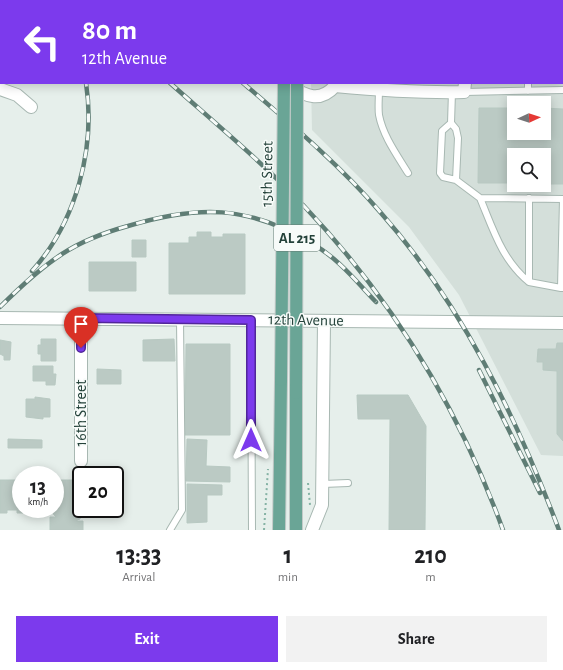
<!DOCTYPE html>
<html lang="en">
<head>
<meta charset="utf-8">
<style>
  :root { --surface:#fff; --page:#f2f2f2; --text:#202124; --muted:#757577; --accent:#7c3aed }
  body { margin:0; font-family:"Alegreya Sans",sans-serif; background:var(--page); color:var(--text); height:100vh; display:flex; flex-direction:column; font-size:15px; white-space:nowrap }
  * { box-sizing:border-box; margin:0 }
  p { font-size:13px; color:var(--muted) }
  .icon { flex:none; width:22px; height:22px; fill:none; stroke:currentColor; stroke-width:2; stroke-linecap:round; stroke-linejoin:round }
  .map { position:relative; height:530px; overflow:hidden }
  .drawer { display:flex; flex-direction:column; background:var(--surface); flex:1 }
  .drawer>* { flex:none }
  .banner { position:absolute; left:0px; top:0px; width:563px; height:84px; box-shadow:0 2px 10px #0003; background:#7c3aed; color:#fff; overflow:hidden }
  .needle { width:26px; rotate:87deg }
  .controls { position:absolute; left:507px; top:96px; display:grid; gap:8px }
  .controls a { display:grid; place-items:center; width:44px; height:44px; border-radius:0px; background:var(--surface); box-shadow:0 2px 10px #0003; font-size:20px }
  .speed { position:absolute; left:12px; top:466px; display:flex; gap:8px; font-size:20px; font-weight:700; text-align:center }
  .speed>* { display:grid; place-content:center; width:52px; height:52px; border-radius:50%; background:var(--surface); box-shadow:0 2px 10px #0003; line-height:1 }
  .speed small { font-size:10px; font-weight:400 }
  .speed .limit { border:2px solid #111; border-radius:6px; background:#fff; color:#111 }
  .pin { position:absolute; display:grid; place-items:center; width:34px; height:34px; color:#fff; margin:-41px -17px; border-radius:50% 50% 50% 0; rotate:-45deg; box-shadow:0 0 4px #0007 }
  .pin .icon { rotate:45deg }
  .me { position:absolute; width:44px; margin:-22px; rotate:0deg; stroke-linejoin:round; filter:drop-shadow(0 0 3px #0008) }
  .turn { display:flex; align-items:center; gap:14px; height:84px; padding:0 16px; font-size:18px }
  .turn .icon { width:52px; height:52px; stroke-width:2.5 }
  .turn b { display:block; font-size:28px; line-height:34px }
  .eta { display:flex; justify-content:space-evenly; align-items:center; height:68px; text-align:center }
  .eta b { font-size:24px; font-weight:600; line-height:28px }
  .cta { display:flex; gap:8px; margin-top:auto; padding:8px 16px }
  .cta a { flex:1; height:46px; border-radius:0px; background:var(--accent); color:#fff; font-size:16px; font-weight:600; line-height:46px; text-align:center }
  .cta a+a { background:var(--page); color:var(--text) }
  .map>svg:first-child { display:block }
</style>
</head>
<body>
<div class="map">
<svg width="563" height="530" viewBox="0 0 563 530">
  <rect width="100%" height="100%" fill="#e6efeb"/>
  <path fill="#d4dfda" fill-rule="evenodd" d="M347,0h216v456l-22,-1 -82,-160 -50,-68 -97,-97 -1,-47h251v-82zM514,103h30v30h-30zM514,155h30v30h-30z"/>
  <path fill="#bbcac4" stroke="#b8c9c2" d="M358,0h69v1h-69z
    M515,0h48v22l-1,-21z
    M479,108h35v25h30v-25l19,1v75h-19v-29h-30v28h-36z
    M197,232h14v5h12v-3h22v60h-76v-51h20v-6h8z
    M132,240h14v17h-14z
    M89,262h47v29h-47z
    M41,339h15v22h-15v-7h-3v-9h3z
    M174,339l1,22h-32v-21z
    M0,340l11,2 -1,18h-6v-4l-4,-2z
    M557,343h6v98l-6,-7v-63l-14,-1v-8h-6l1,-13h18z
    M186,344h44v91h-45z
    M33,366h20v8h3l-1,11h-9v-4h-13z
    M97,369l24,1v14h-24z
    M357,395h51l18,31 -1,104h-36l1,-111h-32z
    M35,397l15,2v18h-7v2l-17,-2v-18h9z
    M8,439l34,1v8h-34z
    M187,439l20,1 -1,26 24,1v15l-44,-1z
    M0,480h21v29h2v4h-6v-3h-10v3h-7z
    M56,480h25v16l-5,1h5v12h3v5h-3l-1,5 -3,1v1h6v9h-33v-13h6l-7,-8h6z
    M187,484l35,1v10h-15v27l-20,1z
    M27,509h20v4h-20z"/>
  <g fill="none" stroke-linecap="round" stroke-linejoin="round">
    <g stroke="#a8b8b2" stroke-width="8">
      <path id="lane" d="M337,0v1
        M505,0v1
        M245,1v-1
        M446,1v-1
        M466,1v-1
        M562,41l1,1
        M528,83v8
        M379,90c0,8 -1,17 0,25 4,21 18,40 29,58
        M452,92l-1,31 5,6 2,9 -2,42
        M464,92l99,-2
        M451,123l-9,8 -2,42 3,4 13,3 24,18
        M529,198v84c-27,-22 -36,-53 -49,-84l83,1
        M563,199l-2,89h2
        M529,282l32,6
        M251,319l1,211
        M323,484l25,-1
        M170,530l12,-20 -2,-191"/>
    </g>
    <g stroke="#a8b8b2" stroke-width="14">
      <path id="street" d="M184,0v1
        M289,86c17,10 31,17 46,0 43,4 86,7 129,6l1,-9
        M0,89l17,6 14,12
        M0,318l563,5
        M81,461v-143
        M312,530l10,-25 2,-184"/>
    </g>
    <g stroke="#c2cac8" stroke-width="14">
      <path id="primary" d="M284,0v1
        M299,1v-1
        M296,393v137
        M279,530l2,-150"/>
    </g>
    <path stroke="#86b3a5" stroke-width="2" stroke-dasharray="2 3" stroke-linecap="butt" d="M308,483l2,22
      M264,530l4,-61"/>
    <use href="#lane" stroke="#fff" stroke-width="6"/>
    <use href="#street" stroke="#fff" stroke-width="12"/>
    <use href="#primary" stroke="#6aa596" stroke-width="12"/>
    <g stroke="#5f7d75" stroke-width="4.5">
      <path id="rail" d="M51,0l1,1
        M76,0l1,1
        M150,0l1,1
        M170,83c45,40 92,79 134,123 88,93 155,203 199,324
        M243,83c48,41 97,82 138,130 81,92 135,203 178,317
        M32,271c44,-49 64,-123 54,-188
        M0,307c19,-19 39,-38 62,-53 20,-13 44,-22 66,-28 70,-21 120,-21 183,17 26,14 45,38 65,59
        M479,370l61,123"/>
    </g>
    <use href="#rail" stroke="#f7fbf9" stroke-width="3" stroke-dasharray="9" stroke-linecap="butt"/>
    <g stroke="#c2cac8" stroke-width="14" stroke-linecap="butt">
      <path id="primary-bridge" d="M281,380l3,-297
        M296,393l1,-310"/>
    </g>
    <use href="#primary-bridge" stroke="#6aa596" stroke-width="12"/>
  </g>
  <g fill="none" stroke-linecap="round" stroke-linejoin="round">
    <g stroke="#51269a" stroke-width="10">
      <path id="route" d="M81,348v-30l170,2v120"/>
    </g>
    <use href="#route" stroke="#7c3aed" stroke-width="7"/>
  </g>
  <g text-anchor="middle" dominant-baseline="central" stroke-width="3" stroke-linejoin="round" paint-order="stroke">
    <rect fill="#f7fbf9" stroke="#637a73" stroke-width="1" x="274" y="225" width="46" height="26" rx="3"/>
    <g font-size="15" font-weight="bold" fill="#24423a">
      <text x="297" y="238">AL 215</text>
    </g>
    <g font-size="16" fill="#24423a" stroke="#f7fbf9">
      <text transform="translate(267 174) rotate(-89)">15th Street</text>
      <text transform="translate(306 320) rotate(1)">12th Avenue</text>
      <text transform="translate(81 413) rotate(-90)">16th Street</text>
    </g>
  </g>
</svg>
<div class="controls">
<a><svg class="needle" viewBox="-14 -14 28 28"><path d="M0-13l5 13h-10z" fill="#e53935"/><path d="M0 13l5-13h-10z" fill="#757577"/></svg></a>
<a><svg class="icon" aria-label="search" viewBox="0 0 24 24"><circle cx="10" cy="10" r="6"/><path d="M15 15l6 6"/></svg></a>
</div>
<div class="speed"><div>13<small>km/h</small></div><div class="limit">20</div></div>
<div class="pin" style="left:81px;top:348px;background:#d93025"><svg class="icon" aria-label="arrive" viewBox="0 0 24 24"><path d="M6 21V4h12l-3 4 3 4H6"/></svg></div>
<svg class="me" style="left:251px;top:440px" viewBox="-20 -20 40 40"><path d="M0-17L14 15 0 8-14 15z" fill="#7c3aed" stroke="#fff" stroke-width="4"/></svg>
<div class="banner">
<div class="turn"><svg class="icon" aria-label="left" viewBox="0 0 24 24"><path d="M17 20v-9H6M10 6l-5 5 5 5"/></svg><div><b>80 m</b>12th Avenue</div></div>
</div>
</div>
<section class="drawer">
<div class="eta">
<div><b>13:33</b><p>Arrival</p></div>
<div><b>1</b><p>min</p></div>
<div><b>210</b><p>m</p></div>
</div>
<div class="cta"><a>Exit</a><a>Share</a></div>
</section>
</body>
</html>
